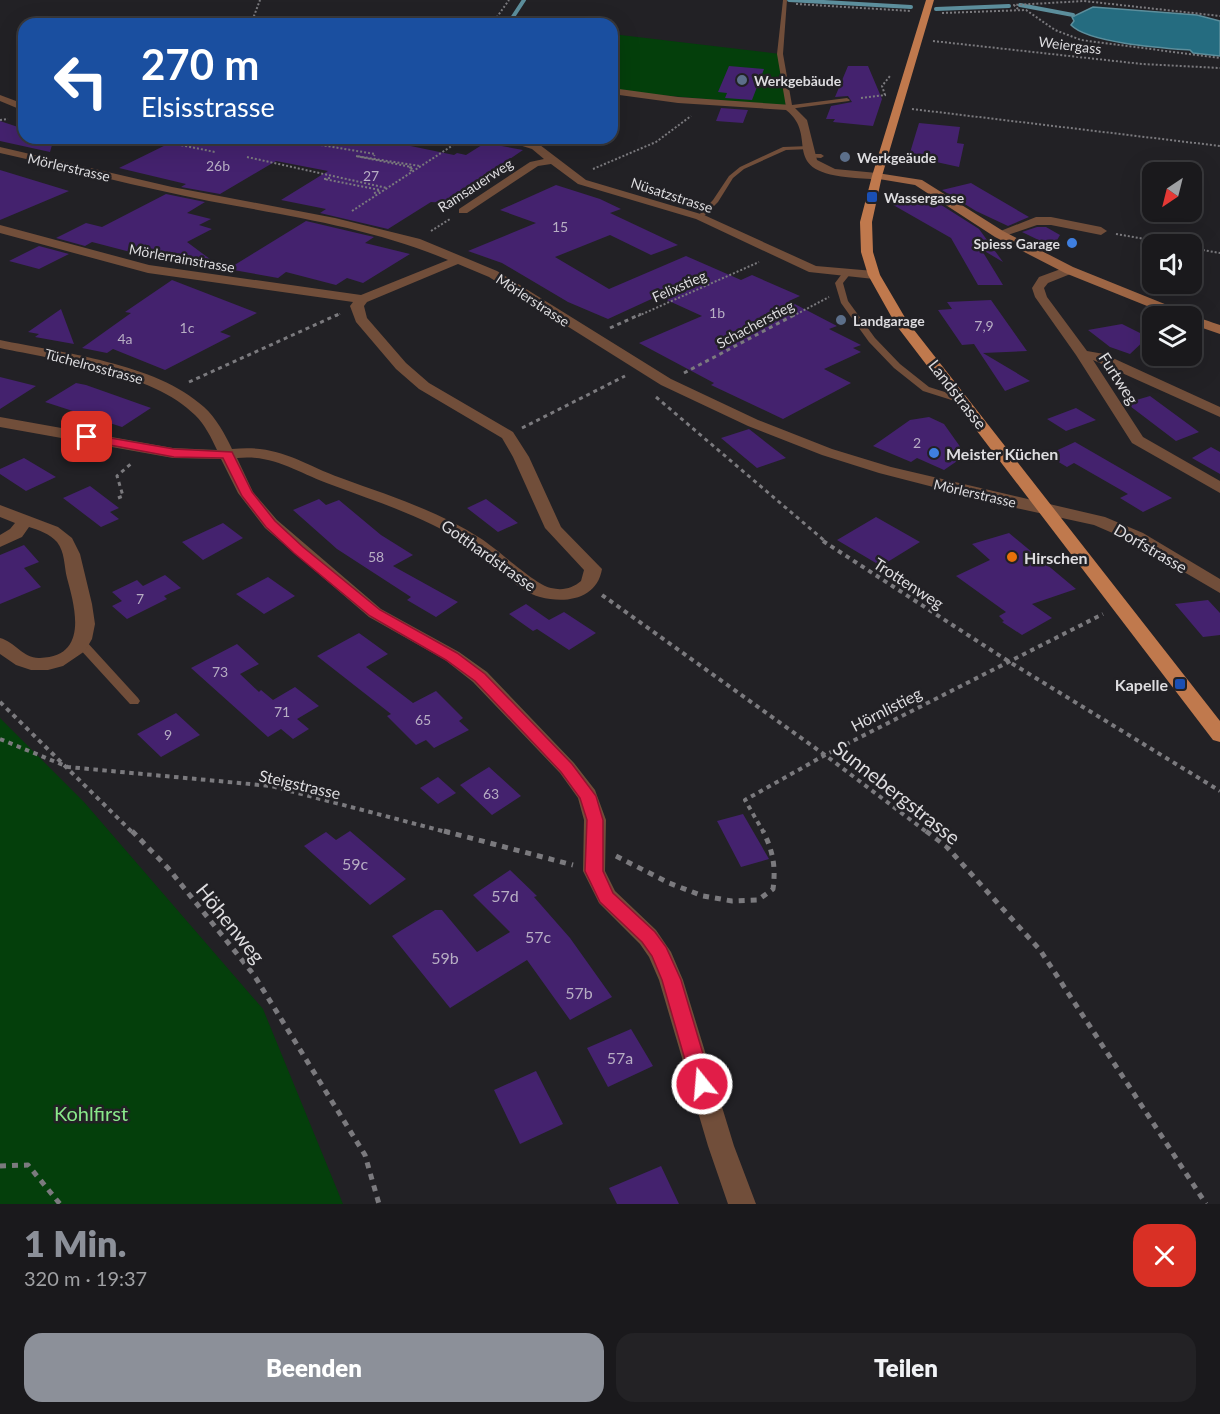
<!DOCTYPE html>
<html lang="de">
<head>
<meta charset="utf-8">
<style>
  :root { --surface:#1a191c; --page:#232225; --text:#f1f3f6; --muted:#9fa0a3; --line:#38383b; --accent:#8c9099 }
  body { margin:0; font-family:Lato,sans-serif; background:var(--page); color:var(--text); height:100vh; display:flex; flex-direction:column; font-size:22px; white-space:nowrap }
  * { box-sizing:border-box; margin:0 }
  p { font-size:20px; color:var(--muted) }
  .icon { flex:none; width:33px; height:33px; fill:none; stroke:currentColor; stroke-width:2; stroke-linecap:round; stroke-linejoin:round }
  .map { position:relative; height:1204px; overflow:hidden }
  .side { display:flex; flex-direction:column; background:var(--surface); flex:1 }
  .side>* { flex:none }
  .guide { position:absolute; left:18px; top:18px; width:600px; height:126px; border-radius:18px; box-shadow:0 6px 24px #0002,0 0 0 2px var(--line); background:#1a4fa0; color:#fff; overflow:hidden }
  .needle { width:39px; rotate:215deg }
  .tools { position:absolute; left:1142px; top:162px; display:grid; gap:12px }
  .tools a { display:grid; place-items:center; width:60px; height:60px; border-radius:12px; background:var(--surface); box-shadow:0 6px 24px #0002,0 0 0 2px var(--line); font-size:30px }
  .pin { position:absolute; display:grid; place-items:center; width:51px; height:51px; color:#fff; margin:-26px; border-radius:12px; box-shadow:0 3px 9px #0006 }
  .me { position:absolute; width:66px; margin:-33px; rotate:343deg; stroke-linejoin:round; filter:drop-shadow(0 0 4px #0008) }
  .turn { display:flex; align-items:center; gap:21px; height:126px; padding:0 24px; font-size:27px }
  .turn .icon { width:78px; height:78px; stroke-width:2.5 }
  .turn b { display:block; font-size:42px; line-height:51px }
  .round { display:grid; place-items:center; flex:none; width:63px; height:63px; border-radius:18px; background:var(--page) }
  .head { display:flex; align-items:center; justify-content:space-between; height:102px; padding:0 24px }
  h1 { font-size:36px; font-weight:800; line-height:45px; color:var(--accent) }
  .primary-button { display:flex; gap:12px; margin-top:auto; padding:12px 24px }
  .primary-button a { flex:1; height:69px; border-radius:18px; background:var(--accent); color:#fff; font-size:24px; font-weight:800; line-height:69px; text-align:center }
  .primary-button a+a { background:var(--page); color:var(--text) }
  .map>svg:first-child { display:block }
</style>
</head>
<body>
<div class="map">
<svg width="1220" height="1204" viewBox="0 0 1220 1204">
  <rect width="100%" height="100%" fill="#222125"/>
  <path fill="#043f0b" d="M612,34l168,20 6,52 -174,-15z
    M0,718l84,84 179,207 80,195h-343z"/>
  <path fill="#256c80" stroke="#5c8e9c" stroke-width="1.5" d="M1093,7l104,8 23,6v35l-27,-3 -3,-3c-27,-2 -102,-7 -119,-25l3,-4 -2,-4z"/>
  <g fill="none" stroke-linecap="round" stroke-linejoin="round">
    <path stroke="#5c8e9c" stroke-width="4" d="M789,0l122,7
      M1020,5l53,10
      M936,9l73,-3
      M500,24l9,-1 15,-23"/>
  </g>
  <path fill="#44226e" d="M729,66l35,3 -12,31 -27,-2 2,-5 -9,-1z
    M848,66h20l14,33 -9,27 -40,-4 2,-3h-9l5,-13 21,-4 -4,-6 -13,1z
    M721,108l27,2 -5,13 -27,-2z
    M0,121l24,8v9h30l-4,14 -50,-11z
    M919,123l41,4 -3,16 7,1 -5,23 -50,-11z
    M180,138h192l82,17 3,-2 9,2 19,-12 38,7 -19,13 9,2 -49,32 -6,-1 -10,7 -17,-1 -43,27 -68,-16 6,-4 -45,-9 47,-29 -52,-10 -56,33 -39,-7 5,-3 -67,-16z
    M0,170l69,21 -69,29z
    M971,183l5,3 53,31 -21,9 -32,-15 -34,-21z
    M556,185l44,14 21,10 -11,4 68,32 -27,10 -41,-20 -55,22 54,32 77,-33 55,24 11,-5 48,21 -11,5 48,25 -8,3 32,16 -8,3 8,4 -37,17 27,14 -68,36 -72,-34 3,-2 -75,-40 63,-27 -44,-20 -50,23 -40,-17 -66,-39 -34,-12 68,-28 -36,-13z
    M166,194l39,8 -18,11 24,6 -12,6 13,4 -25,13 35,26 -84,-16v2l-46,-12 -7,4 -29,-8 30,-15 16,4z
    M924,194l55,35 24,33 -22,-13 22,36h-25l-27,-47 -63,-36z
    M306,221l68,16 -9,6 45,11 -47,29 -16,-5 -11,7 -50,-13 -8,6 -50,-9z
    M1037,227h9l14,8 -7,12 -31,-15z
    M39,246l30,8 -30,15 -30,-8z
    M172,280l85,33 -37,19 11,4 -66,34 -52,-21 -6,4 -25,-5 49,-35 -6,-1z
    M991,300l36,51 -44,2 47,28 -25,10 -31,-47 -12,1 -24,-35 14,-1 -5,-7z
    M61,309l13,35 -39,-7 4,-3 -11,-2z
    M1122,324l26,13 -18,17 -20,-7 -22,-17z
    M0,377l36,9 -36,23z
    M76,383l10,2 65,23 -29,19 -77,-25z
    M1150,396l49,36 -23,9 -50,-38z
    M1076,408l20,12 -30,11 -19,-12z
    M929,417l15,7 22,31 -22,15 -27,-12 -6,4 -38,-16 37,-26z
    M749,429l37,29 -29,10 -36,-30z
    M1075,442l97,56 -29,14 -23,-14 8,-4 -54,-31 -7,4 -20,-12z
    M1211,447l9,5v22l-28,-16z
    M24,458l32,19 -30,14 -26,-17v-5z
    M90,486l29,22 -9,4 9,7 -18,8 -38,-29z
    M319,499l7,6 13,-5 42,35 32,20 -20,11 65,36 -22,15 -29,-17 4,-3 -74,-48 -44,-39z
    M486,499l32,24 -20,9 -31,-24z
    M876,517l44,25 -39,24 -44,-26z
    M223,523l20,15 -40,22 -21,-18z
    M1009,533l67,56 -44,15 20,14 -30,17 -20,-13 2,-1 -5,-5 7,-4 -50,-36 34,-16 -18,-16z
    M24,545l15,17 -15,6 17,19 -41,17v-49z
    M165,575l16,13 -17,8 3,3 -40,20 -15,-13 10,-5 -10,-9 25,-12 6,6z
    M268,577l27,19 -31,18 -28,-20z
    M1208,600l12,13v22l-17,2 -28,-33z
    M526,604l23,16 15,-8 32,21 -27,17 -32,-21 -4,2 -24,-17z
    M359,633l29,21 -22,13 47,36 23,-12 27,27 -4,3 10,9 -35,18 -8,-8 -10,5 -29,-29 4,-2 -74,-58z
    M237,644l22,20 -19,10 19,18 2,-2 12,10 22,-13 24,19 -22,13 12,10 -16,10 -12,-10 -13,8 -77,-69z
    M176,713l24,22 -39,22 -24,-23z
    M489,767l32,29 -29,19 -32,-30z
    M438,777l18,16 -18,11 -18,-16z
    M743,814l26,45 -28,8 -24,-46z
    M350,831l56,48 -36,26 -66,-59 22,-14 10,8z
    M510,870l27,26 -3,1 36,41 42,59 -42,23 -43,-60 -77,48 -58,-72 43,-26h7l35,42 33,-20 -37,-37z
    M631,1029l22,37 -45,21 -21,-39z
    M536,1071l27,53 -43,20 -26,-54z
    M661,1166l18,38h-62l-8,-16z"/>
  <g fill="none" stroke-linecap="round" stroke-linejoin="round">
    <path stroke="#7b7a7e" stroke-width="2" stroke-dasharray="2 2" stroke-linecap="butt" d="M796,4l115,7
      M1018,9l-4,-4 70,-4 136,15
      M942,13l84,-3 29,20 26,10 139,18
      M251,24l9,-24
      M492,24l17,-24
      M933,41l209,23 78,4
      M885,95l-3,-9 8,-10
      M861,98l25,-3
      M912,109l308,37
      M0,120l8,-1
      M146,138l69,14
      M297,141l78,13 -1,2
      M247,157l140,31
      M593,169l63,-27 35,-26
      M410,171l3,-2 -4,-1 2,-1 -55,-11 64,10
      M330,178l-6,1 56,11 -7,4
      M352,211l112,-73
      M431,231l19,-12
      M1116,234l58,10
      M1191,248l29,5
      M336,316l4,-2
      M638,316l121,-54
      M793,316l36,-19"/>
    <path stroke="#7b7a7e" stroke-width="3" stroke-dasharray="4 4" stroke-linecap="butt" d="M610,328l31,-14
      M684,373l112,-59
      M189,382l150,-68
      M656,397l170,145
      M522,428l103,-52
      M118,498l5,-2 -6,-20 16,-14"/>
    <path stroke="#7b7a7e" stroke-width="4" stroke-dasharray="4.5 4.5" stroke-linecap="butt" d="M823,541l185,120 212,130
      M602,595l223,160 103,78
      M0,702l133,131
      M0,739l68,28 203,19 179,47
      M764,833l-19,-33 80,-45 278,-141"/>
    <path stroke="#7b7a7e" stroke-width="5" stroke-dasharray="6 6" stroke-linecap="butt" d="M132,831l36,37 86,107 111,180 14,49
      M444,831l129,34
      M926,831l20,15 94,104 166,254
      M616,856l53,27 34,13 29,5 26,-1 15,-11c3,-22 0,-38 -10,-58
      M0,1166l28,-1 32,39"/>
    <path fill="#714e3a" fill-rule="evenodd" d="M783,0h4l-4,54 9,51 55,-7 3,2 -1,1 -60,8 -3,-2 -9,-53z
      M809,146l3,2 -1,1 -25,1 -42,19 -11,9 -15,24 -16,16 -5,-1 16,-17 16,-24 11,-9 43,-20z
      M809,154h12l3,2 -3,2 -14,-1 -1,-1z
      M844,271l7,2 -8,10 5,18 27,37 25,26 29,23 38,12v4h-6l-38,-12 -29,-23 -25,-26 -28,-39 -6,-20z
      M81,639l4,1 53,58 2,3 -2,3h-8l-53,-58 -1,-3z"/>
    <path fill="#714e3a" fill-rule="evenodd" d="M612,88l66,9 114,8 15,15 10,40 18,9 42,4 5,3c-6,5 -18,2 -27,2 -80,-6 -34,-41 -69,-68l-108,-7 -66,-9z
      M0,95l24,9v7l-24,-10z
      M497,138h17l26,7 46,35 118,35 112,51 58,5 6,4 -6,4 -65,-7 -113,-53 -118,-35 -27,-20 -13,2 -71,47h-8v-4l71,-47 14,-3 -12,-10z
      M0,147l172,40 163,31 85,21 77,32 174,108 87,41 74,29 59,18 214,50 38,16 77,46v14l-89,-52 -37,-16 -87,-19 -128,-33 -57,-18 -74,-29 -87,-41 -172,-108 -31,-13 -91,38 -3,4 3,12 39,45 23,20 84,49 16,25 32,70 41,42c-5,30 -36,35 -62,28 -25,-7 -48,-36 -70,-51 -44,-29 -90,-43 -138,-61 -34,-12 -58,-31 -95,-27l16,34 24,28 104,89 78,43 28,20 87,91 21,27 11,30 -1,51 10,20 41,39 15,22 12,28 51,166 22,58h-28l-20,-58 -49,-166 -10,-23 -9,-13 -41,-41 -16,-32 1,-51 -6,-22 -18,-25 -87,-91 -28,-22 -76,-43 -104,-89 -27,-35 -17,-34 -48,-1 -173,-31v-10l173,31 44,2c-6,-13 -12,-25 -22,-35 -41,-42 -139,-55 -195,-67v-8c62,13 156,23 204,67 12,11 21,27 28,42 47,-5 68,14 109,29 49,18 95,32 139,60 19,12 54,46 71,50 12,3 22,0 30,-7l3,-11 -39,-42 -32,-71 -11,-19 -83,-49 -23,-20 -40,-47 -6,-16 3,-4 -205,-29 -148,-40v-8l149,40 212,30 87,-35c-76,-32 -159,-44 -239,-59 -70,-14 -139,-32 -209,-48z
      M1036,217h15l50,10 6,4 -6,4 -50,-10h-14l-38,13 -6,-4z
      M1069,266l6,4 -2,3 -25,10 -4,5 3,9 40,54 17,3 116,53v10l-127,-57 50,77 77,44v12l-88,-50 -56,-88 -41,-58 -3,-9 7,-11z
      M0,505l58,22 14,11 8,16 12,50 3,20 -3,15 -7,12 -22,15 -15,4h-17l-15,-5 -16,-11v-16c15,4 24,21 40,20 49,-1 35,-51 27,-80 -3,-12 -2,-26 -10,-36 -7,-8 -18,-12 -28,-15l-7,10 -22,10v-12l10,-6 5,-6 -15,-6z"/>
    <path fill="#9e6645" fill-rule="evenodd" d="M877,173l45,7 81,51 70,36 114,46 2,3h-17l-107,-43 -70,-36 -80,-52 -42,-7v-4z
      M1189,316c10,1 21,6 31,9v9l-29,-10v-8z"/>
    <path fill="#c0794d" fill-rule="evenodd" d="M926,0h8l-52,176 -10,46 1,30 7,23 27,46 313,400v21l-7,-2 -317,-415 -28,-50 -7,-23 -1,-30 12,-46z"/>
  </g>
  <path fill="#e11d48" stroke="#92132f" stroke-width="1.5" d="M87,434l87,15 58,3 20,40 23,29 28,26 77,63 77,43 28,21 87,90 24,32 7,24v51l10,22 42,39 11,15 15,33 31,104 -3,6 -7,3 -7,-3 -3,-6 -30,-104 -10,-24 -10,-14 -42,-40 -15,-31 2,-51 -7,-22 -19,-26 -86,-91 -29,-21 -76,-44 -76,-63 -28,-26 -24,-31 -19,-38 -49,-1 -91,-17 -1,-3z"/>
  <g fill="#5c6f8a" stroke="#222125" stroke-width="2">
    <circle cx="742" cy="80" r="6"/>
    <circle cx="845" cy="157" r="6"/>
    <circle cx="841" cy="320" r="6"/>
  </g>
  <g fill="#1a4fb4" stroke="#222125" stroke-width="2">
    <rect x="866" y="191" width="12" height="12" rx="3"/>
    <rect x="1174" y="678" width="12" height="12" rx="3"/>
  </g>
  <g fill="#3f7fe0" stroke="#222125" stroke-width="2">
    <circle cx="1072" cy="243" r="6"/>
    <circle cx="934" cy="453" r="6"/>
  </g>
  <circle fill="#e8710a" stroke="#222125" stroke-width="2" cx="1012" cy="557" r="6"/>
  <g text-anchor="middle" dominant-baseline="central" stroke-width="5" stroke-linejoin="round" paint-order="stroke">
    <g font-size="14" fill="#dddcdf" stroke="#222125">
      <text transform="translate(1070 45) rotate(7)">Weiergass</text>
      <text transform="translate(69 167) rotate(13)">Mörlerstrasse</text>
      <text transform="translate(475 185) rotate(-33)">Ramsauerweg</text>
      <text transform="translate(672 195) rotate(18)">Nüsatzstrasse</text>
      <text transform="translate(182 258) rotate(10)">Mörlerrainstrasse</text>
      <text transform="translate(679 286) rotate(-24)">Felixstieg</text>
      <text transform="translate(533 300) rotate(33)">Mörlerstrasse</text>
      <text transform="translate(755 324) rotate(-28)">Schacherstieg</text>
      <text transform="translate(94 366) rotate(15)">Tüchelrosstrasse</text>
      <text transform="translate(975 493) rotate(13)">Mörlerstrasse</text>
    </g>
    <g font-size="14" font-weight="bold" fill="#dddcdf" stroke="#222125" text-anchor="start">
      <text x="754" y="80">Werkgebäude</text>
      <text x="857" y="157">Werkgeäude</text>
      <text x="884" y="197">Wassergasse</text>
      <text x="1060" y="243" text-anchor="end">Spiess Garage</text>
      <text x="853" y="320">Landgarage</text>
    </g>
    <g font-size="14" fill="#b7aec3">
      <text x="218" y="165">26b</text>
      <text x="371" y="175">27</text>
      <text x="560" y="226">15</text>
      <text x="717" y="312">1b</text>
      <text x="984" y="325">7,9</text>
      <text x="187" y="327">1c</text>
      <text x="125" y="338">4a</text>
      <text x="917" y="442">2</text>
      <text x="376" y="556">58</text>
      <text x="140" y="598">7</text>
      <text x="220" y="671">73</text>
      <text x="282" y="711">71</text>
      <text x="423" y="719">65</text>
      <text x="168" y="734">9</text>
      <text x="491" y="793">63</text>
    </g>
    <g font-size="16" fill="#dddcdf" stroke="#222125">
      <text transform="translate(1119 378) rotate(57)">Furtweg</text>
      <text transform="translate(958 394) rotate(52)">Landstrasse</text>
      <text transform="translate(1151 548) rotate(30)">Dorfstrasse</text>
      <text transform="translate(489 555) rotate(35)">Gotthardstrasse</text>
      <text transform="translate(909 583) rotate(33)">Trottenweg</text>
      <text transform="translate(886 709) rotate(-27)">Hörnlistieg</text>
      <text transform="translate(300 784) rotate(13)">Steigstrasse</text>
    </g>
    <g font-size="16" font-weight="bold" fill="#dddcdf" stroke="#222125" text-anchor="start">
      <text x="946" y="453">Meister Küchen</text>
      <text x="1024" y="557">Hirschen</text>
      <text x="1168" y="684" text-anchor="end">Kapelle</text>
    </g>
    <g font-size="16" fill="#b7aec3">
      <text x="355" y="863">59c</text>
      <text x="505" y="895">57d</text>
      <text x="538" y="936">57c</text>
      <text x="445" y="957">59b</text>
      <text x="579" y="992">57b</text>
      <text x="620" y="1057">57a</text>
    </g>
    <g font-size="20" fill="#dddcdf" stroke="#222125">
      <text transform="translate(897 792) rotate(38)">Sunnebergstrasse</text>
      <text transform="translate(231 923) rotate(51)">Höhenweg</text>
    </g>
    <g font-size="20" fill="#89e88a" stroke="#222125">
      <text x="91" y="1113">Kohlfirst</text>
    </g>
  </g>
</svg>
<div class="tools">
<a><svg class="needle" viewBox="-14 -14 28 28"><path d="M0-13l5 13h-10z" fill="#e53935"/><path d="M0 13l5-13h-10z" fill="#9fa0a3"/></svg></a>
<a><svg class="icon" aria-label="sound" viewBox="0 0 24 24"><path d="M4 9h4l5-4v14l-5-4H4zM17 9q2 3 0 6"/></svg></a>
<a><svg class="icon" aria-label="layers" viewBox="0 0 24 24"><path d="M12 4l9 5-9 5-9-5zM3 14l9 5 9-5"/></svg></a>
</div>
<div class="pin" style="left:87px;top:437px;background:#d93025"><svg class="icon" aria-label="arrive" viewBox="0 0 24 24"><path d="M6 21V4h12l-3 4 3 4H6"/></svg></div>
<svg class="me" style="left:702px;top:1084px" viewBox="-20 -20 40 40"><circle r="17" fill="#e11d48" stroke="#fff" stroke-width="3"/><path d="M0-11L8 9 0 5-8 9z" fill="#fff"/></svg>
<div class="guide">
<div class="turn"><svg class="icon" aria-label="left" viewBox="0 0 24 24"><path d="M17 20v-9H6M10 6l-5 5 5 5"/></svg><div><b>270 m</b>Elsisstrasse</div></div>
</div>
</div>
<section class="side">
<div class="head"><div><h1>1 Min.</h1><p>320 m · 19:37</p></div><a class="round" style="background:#d93025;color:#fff"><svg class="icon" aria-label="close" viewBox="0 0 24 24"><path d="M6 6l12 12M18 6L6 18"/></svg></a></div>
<div class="primary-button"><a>Beenden</a><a>Teilen</a></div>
</section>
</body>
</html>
